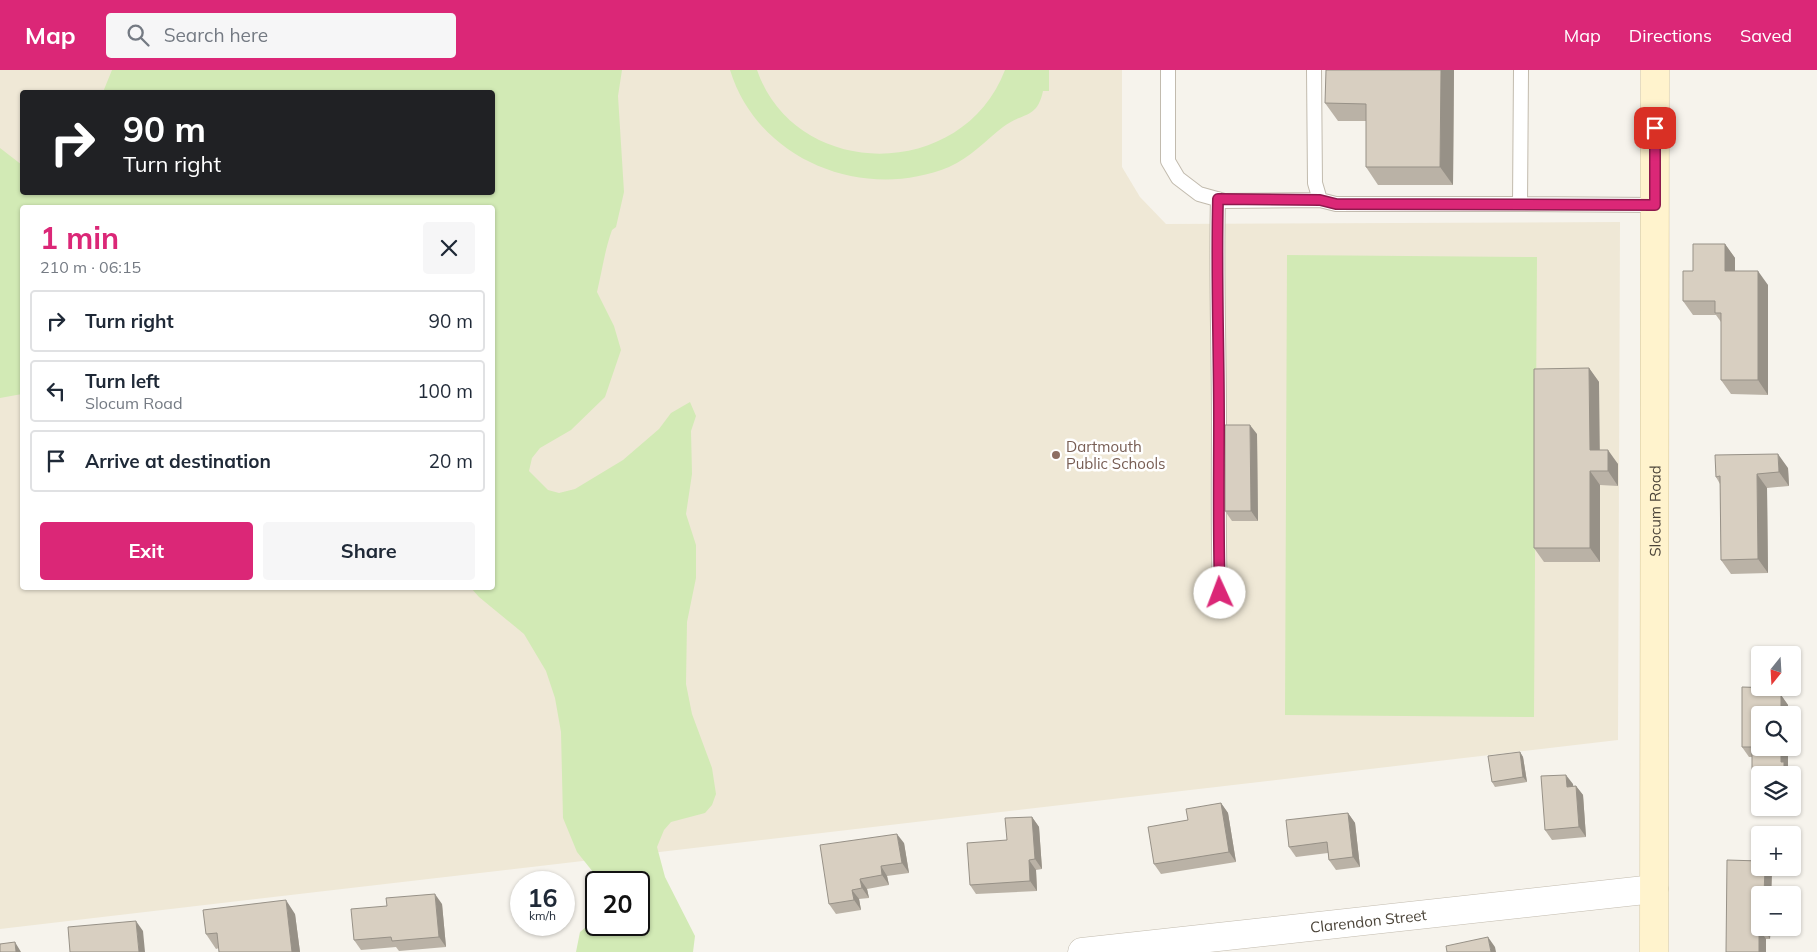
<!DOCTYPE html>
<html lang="en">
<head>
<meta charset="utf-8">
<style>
  :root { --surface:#fff; --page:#f6f6f7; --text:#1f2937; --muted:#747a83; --line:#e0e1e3; --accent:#db2777 }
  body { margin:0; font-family:Mulish,sans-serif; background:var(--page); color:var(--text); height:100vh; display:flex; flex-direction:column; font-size:19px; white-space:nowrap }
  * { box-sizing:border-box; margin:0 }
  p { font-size:16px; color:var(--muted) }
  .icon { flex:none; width:28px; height:28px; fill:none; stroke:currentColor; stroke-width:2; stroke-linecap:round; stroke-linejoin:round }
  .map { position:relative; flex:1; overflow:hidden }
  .sheet { position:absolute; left:20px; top:135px; width:475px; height:385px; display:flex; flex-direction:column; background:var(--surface); border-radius:5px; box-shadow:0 1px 4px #0004 }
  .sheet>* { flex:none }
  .top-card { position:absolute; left:20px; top:20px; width:475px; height:105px; border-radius:5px; box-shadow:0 1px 4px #0004; background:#202124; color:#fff; overflow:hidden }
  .needle { width:32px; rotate:198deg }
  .fabs { position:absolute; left:1751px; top:576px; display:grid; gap:10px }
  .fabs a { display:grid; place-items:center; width:50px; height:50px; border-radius:5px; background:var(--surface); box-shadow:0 1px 4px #0004; font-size:25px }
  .speed { position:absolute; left:510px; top:801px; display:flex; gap:10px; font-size:25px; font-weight:700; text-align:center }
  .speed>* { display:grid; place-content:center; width:65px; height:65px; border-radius:50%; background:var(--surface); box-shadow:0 1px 4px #0004; line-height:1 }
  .speed small { font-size:12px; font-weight:400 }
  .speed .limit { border:2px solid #111; border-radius:8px; background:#fff; color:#111 }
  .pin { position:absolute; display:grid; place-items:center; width:42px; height:42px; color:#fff; margin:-21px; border-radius:10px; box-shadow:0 2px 8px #0006 }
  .me { position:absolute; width:55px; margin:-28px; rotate:358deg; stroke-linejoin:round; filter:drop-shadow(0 0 4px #0008) }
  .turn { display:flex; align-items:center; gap:18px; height:105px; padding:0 20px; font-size:22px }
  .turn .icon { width:65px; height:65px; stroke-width:2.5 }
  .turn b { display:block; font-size:35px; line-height:42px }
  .round { display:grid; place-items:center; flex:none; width:52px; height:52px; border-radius:5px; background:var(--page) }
  .head { display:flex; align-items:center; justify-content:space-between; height:85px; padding:0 20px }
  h1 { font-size:30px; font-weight:700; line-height:38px; color:var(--accent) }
  .action { display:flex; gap:10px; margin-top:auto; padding:10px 20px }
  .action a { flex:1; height:58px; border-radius:5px; background:var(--accent); color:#fff; font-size:20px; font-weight:700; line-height:58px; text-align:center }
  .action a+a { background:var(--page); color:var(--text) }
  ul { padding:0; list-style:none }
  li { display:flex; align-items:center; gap:15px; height:62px; margin:0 10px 8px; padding:0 10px; border:2px solid var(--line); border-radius:5px }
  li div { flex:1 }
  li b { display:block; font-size:19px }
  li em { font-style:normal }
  header { display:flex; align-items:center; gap:30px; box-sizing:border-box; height:70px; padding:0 25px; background:var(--accent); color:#fff }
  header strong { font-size:24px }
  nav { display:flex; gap:28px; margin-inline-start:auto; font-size:18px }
  .search { width:350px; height:45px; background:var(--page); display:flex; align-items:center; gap:12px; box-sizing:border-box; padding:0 18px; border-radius:5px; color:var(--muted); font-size:19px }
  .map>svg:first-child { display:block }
</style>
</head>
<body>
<header>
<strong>Map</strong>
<div class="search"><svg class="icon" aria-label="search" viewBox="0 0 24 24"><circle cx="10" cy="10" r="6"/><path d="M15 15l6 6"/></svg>Search here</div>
<nav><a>Map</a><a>Directions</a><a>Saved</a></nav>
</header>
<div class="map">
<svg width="1817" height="882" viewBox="0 0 1817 882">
  <rect width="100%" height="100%" fill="#f6f3ec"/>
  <path fill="#efe8d6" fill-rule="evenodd" d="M0,0h1122v97l18,30 26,27 454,-2 -2,518 -1618,189zM22,22h470v100h-470zM22,138h470v380h-470z"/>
  <path fill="#d2eab5" d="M112,0h510l-4,26 6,96 -8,35 -4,3c-7,19 -10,41 -15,62l17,34 7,24 -16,47 -34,33 -31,18 -8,10 -3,13 19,19 11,3 16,-4 48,-29 36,-31 12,-16 19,-11 6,14 -5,15 1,43 -6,40 10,31v33l-9,44 -1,62 6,30 20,54 4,26 -4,11 -7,8 -34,9 -7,8 -7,17 8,30 30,59 -2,16h-117l4,-20 16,-13v6h43v-43h-38l-24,-30 -14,-34 -2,-86 -6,-34 -9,-27 -22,-37 -45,-37 -8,-9h21v-380h-470v186l-22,4v-250l22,17v27h470v-100h-389z
    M730,0h27c39,112 206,111 248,0h44v21h-6c-6,29 -21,21 -40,36 -18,14 -32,30 -54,40 -85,35 -191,-6 -219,-97z
    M1287,185l250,2 -3,460 -249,-2z"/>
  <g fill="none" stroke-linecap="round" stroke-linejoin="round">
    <g stroke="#c2bbae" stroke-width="16">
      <path id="lane" d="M1168,0v91l10,17 21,16 25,7 96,-1
        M1314,0l1,113 5,17 16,4h184
        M1521,0l-1,134 135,1
        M1218,129c-2,74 1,148 1,222 0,57 -1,114 1,172"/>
    </g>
    <g stroke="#c2bbae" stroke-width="29">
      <g id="street">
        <path id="s1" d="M1082,882l572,-63"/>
      </g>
    </g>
    <g stroke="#d6c79b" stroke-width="29">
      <g id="secondary">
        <path id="s2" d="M1654,882l1,-882"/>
      </g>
    </g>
    <use href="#lane" stroke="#fff" stroke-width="14"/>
    <use href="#street" stroke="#fff" stroke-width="28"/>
    <use href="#secondary" stroke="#fff3cd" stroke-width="28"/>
  </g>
  <path fill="#bab2a6" d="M1454,0l-1,115h-75l-12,-18v-46h-28l-13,-18z
    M1725,174l10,14v13l33,14v110l-37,-1 -10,-14v-58l-5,-7h-23l-10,-14 10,-30z
    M1589,298l10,14v68l19,14v22l-18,-1v77h-56l-10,-14z
    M1257,364l1,87h-26l-7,-10z
    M1788,398l1,18 -22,2 1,85 -37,1 -10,-14 -1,-76 -4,-7z
    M1742,617l33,1 5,7h1l7,10v10h-28v33h28v19l3,5v3h-31v20h-1l-7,-10v-28h-3l-7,-10z
    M1520,682l3,5 4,25 -32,5 -3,-5z
    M1573,714v2h3l7,9 3,42 -34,3 -7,-10z
    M1221,733l7,10 8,49 -75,12 -7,-10 34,-44z
    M1348,743l7,10 5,44 -24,3 -7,-10 -1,-7 -32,4 -7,-10z
    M1032,747l7,10 3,42 -6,1 1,21 -61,3 -6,-9 37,-45z
    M904,773l5,30 -22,3 2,9 -22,4 2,9 -10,1 2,11 -25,4 -7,-10z
    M1772,801l-2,68h-4v13h-40z
    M442,834l4,43 -47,4 -3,-4 -35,3 -7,-10z
    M295,844l5,38h-81v-4l-3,1 -10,-15z"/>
  <path fill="#979187" d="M1441,0h13l-1,115 -13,-18z
    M1725,174l10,14v27l-10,-14z
    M1758,201l10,14v110l-10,-15z
    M1589,298l10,14 1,82 -10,-14z
    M1250,355l7,9 1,87 -7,-10z
    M1608,380l10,14v22l-10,-15z
    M1778,384l10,14 1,18 -10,-14z
    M1590,401l10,14v77l-10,-14z
    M1757,404l10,14 1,85 -10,-14z
    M1775,618l6,9v-2l7,10v10h-7l-7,-20z
    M1781,678h7v19l3,5v3h-7l-3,-13z
    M1520,682l3,5 4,25 -4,-5z
    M1566,705l7,9 1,12 -7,-9z
    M1576,716l7,9 3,42 -7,-10z
    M1221,733l7,10 8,49 -7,-10z
    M1348,743l7,10 5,44 -7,-10z
    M1032,747l7,10 3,42 -7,-10z
    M897,764l7,9 5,30 -7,-10z
    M1029,790l7,10 1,21 -7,-10z
    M881,796l6,10 2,9 -7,-10z
    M1765,798h5l2,3 -1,24h-7z
    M860,809l7,10 2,9 -7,-10z
    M852,820l7,9 2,11 -7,-10z
    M435,824l7,10 4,43 -7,-10z
    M286,830l9,14 5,38h-8z
    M136,851l7,10 2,21h-6z
    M1764,858h7l-1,11 -6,-10z
    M1759,859l7,10v13h-7z
    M1488,867l7,10 1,5h-5z
    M15,872l6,10h-5z"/>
  <path fill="#d8cfc1" stroke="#979187" d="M1326,0h115l-1,97h-74v-63l-41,-1z
    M1693,174h32v27h33v109h-37v-67h-6v-12h-32v-30h10z
    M1589,298l1,82h18v21h-18v77h-56v-179z
    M1225,355h25l1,86h-26z
    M1778,384l1,18 -22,2 1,85 -37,1 -1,-84 -4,1 -1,-22z
    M1742,617l33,1 -1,7h7v20h-21v33h21v14h3v13h-24v10h-8v-38h-10z
    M1520,682l3,25 -31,5 -4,-26z
    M1566,705l1,12 9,-1 3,41 -34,3 -4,-54z
    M1221,733l8,49 -75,12 -6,-37 40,-7 -2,-11z
    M1348,743l5,44 -24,3 -2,-18 -38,5 -3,-27z
    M1032,747l3,42 -6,1 1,21 -60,4 -3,-42 40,-3 -2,-22z
    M897,764l5,29 -21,3 1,9 -22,4 2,9 -10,2 2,10 -25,4 -9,-59z
    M1727,790l33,1v7h5l-1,27h-4v33h4v1h-5v23h-33z
    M435,824l4,43 -47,4 -1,-4 -37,3 -3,-31 36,-3 -1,-8z
    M286,830l6,52h-73l-2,-19 -11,1 -3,-24z
    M136,851l3,31h-69l-2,-25z
    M1488,867l3,15h-44l-1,-6z
    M15,872l1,10h-16v-8z"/>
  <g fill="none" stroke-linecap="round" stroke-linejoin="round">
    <g stroke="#8e194d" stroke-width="12">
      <path id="route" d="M1220,523c-2,-58 -1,-115 -1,-172 0,-74 -3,-148 -1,-222l102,1 16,4 319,1v-77"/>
    </g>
    <use href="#route" stroke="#db2777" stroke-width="9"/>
  </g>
  <circle fill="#8d6e63" stroke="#fff" stroke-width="2" cx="1056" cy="385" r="5"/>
  <g text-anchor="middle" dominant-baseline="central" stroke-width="5" stroke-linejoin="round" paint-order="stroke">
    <g font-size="15" fill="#785e54" stroke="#fff" text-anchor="start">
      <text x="1066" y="376">Dartmouth<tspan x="1066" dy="17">Public Schools</tspan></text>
    </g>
    <g font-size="15" fill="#4b4439" stroke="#fff">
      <text stroke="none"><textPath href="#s2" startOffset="441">Slocum Road</textPath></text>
      <text stroke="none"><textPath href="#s1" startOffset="288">Clarendon Street</textPath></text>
    </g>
  </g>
</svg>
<div class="fabs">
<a><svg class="needle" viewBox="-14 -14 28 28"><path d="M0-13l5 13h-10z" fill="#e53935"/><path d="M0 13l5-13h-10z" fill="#747a83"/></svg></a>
<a><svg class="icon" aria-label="search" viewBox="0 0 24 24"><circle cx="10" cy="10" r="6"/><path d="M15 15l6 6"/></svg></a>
<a><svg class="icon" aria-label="layers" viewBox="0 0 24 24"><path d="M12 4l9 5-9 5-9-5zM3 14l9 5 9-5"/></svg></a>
<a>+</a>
<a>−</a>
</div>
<div class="speed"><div>16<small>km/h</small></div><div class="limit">20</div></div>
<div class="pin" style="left:1655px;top:58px;background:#d93025"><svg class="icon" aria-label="arrive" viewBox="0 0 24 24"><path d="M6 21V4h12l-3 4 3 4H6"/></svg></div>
<svg class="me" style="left:1220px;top:523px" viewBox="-20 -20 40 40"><circle r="19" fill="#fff"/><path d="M0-13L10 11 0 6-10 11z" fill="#db2777"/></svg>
<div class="top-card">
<div class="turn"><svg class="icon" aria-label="right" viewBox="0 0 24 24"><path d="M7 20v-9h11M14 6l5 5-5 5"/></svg><div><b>90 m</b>Turn right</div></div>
</div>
<section class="sheet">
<div class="head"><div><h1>1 min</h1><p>210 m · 06:15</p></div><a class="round"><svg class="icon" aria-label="close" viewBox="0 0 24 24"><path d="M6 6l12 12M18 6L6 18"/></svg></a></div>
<ul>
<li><svg class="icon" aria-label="right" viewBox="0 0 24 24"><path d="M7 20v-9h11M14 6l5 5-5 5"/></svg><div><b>Turn right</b></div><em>90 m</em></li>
<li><svg class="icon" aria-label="left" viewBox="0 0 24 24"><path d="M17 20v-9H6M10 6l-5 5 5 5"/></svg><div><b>Turn left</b><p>Slocum Road</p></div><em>100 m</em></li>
<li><svg class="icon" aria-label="arrive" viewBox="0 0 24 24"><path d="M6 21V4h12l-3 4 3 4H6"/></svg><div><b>Arrive at destination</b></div><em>20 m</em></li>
</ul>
<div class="action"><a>Exit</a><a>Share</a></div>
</section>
</div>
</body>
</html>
